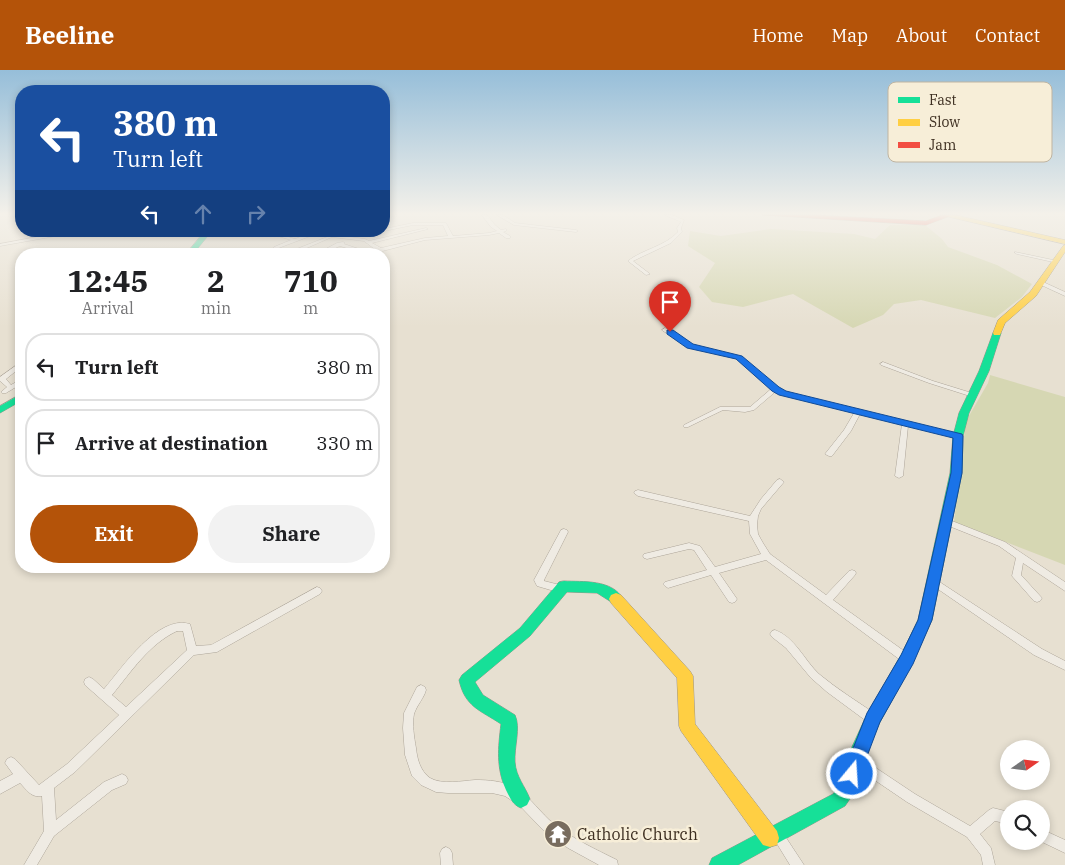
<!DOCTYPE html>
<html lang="en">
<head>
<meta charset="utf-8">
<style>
  :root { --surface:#fff; --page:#f2f2f2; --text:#202124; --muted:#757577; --line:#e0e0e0; --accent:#b45309 }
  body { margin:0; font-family:"IBM Plex Serif",serif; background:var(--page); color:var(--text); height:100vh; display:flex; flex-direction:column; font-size:19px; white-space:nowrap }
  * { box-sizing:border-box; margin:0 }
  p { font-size:16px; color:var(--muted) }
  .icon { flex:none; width:28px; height:28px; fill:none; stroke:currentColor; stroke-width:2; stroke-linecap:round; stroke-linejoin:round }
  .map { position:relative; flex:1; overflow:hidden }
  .panel { position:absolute; left:15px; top:178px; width:375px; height:325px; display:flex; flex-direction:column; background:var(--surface); border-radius:20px; box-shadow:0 2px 8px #0003 }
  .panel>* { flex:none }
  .banner { position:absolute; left:15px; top:15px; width:375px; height:152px; border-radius:20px; box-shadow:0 2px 8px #0003; background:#1a4fa0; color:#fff; overflow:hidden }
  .needle { width:32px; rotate:76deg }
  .fabs { position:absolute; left:1000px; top:670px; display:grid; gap:10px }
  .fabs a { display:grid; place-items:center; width:50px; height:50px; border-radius:50%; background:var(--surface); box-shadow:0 2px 8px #0003; font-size:25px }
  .pin { position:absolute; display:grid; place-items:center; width:42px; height:42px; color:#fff; margin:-51px -21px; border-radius:50% 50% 50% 0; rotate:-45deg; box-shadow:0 0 5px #0007 }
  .pin .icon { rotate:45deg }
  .me { position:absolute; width:55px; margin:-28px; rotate:18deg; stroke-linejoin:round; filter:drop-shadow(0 0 4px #0008) }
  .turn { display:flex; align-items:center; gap:18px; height:105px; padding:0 15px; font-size:22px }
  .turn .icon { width:65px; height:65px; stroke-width:2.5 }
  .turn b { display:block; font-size:35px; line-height:42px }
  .lanes { display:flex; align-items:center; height:48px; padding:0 15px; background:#0003; justify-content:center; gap:25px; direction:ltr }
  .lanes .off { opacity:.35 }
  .eta { display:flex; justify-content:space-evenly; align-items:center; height:85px; text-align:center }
  .eta b { font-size:30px; font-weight:700; line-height:35px }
  .action { display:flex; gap:10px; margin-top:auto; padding:10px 15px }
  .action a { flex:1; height:58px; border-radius:30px; background:var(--accent); color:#fff; font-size:20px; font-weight:700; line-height:58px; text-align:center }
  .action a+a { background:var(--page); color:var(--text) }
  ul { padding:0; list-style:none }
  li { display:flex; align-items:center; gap:15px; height:68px; margin:0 10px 8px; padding:0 5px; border:2px solid var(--line); border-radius:20px }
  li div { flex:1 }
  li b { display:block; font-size:19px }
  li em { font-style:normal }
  header { display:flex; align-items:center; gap:30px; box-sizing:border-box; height:70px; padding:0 25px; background:var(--accent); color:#fff }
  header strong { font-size:24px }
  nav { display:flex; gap:28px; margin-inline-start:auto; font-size:18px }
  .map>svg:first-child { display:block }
</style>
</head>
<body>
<header>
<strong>Beeline</strong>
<nav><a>Home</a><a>Map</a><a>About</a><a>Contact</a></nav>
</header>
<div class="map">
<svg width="1065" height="795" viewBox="0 0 1065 795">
  <rect width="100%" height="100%" fill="#e7e0d1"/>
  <path fill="#d6d7b3" d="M890,155h35l17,14 6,8 49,18 35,19 -10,13 -27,21 -74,-18 -27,4 -11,11 -30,13 -60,-34 -50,13 -31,-5 -13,-15 16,-24 -27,-17 2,-15 31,5 50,-7 83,5 21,5z
    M990,305l75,22v168l-111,-43 12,-101 22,-38z"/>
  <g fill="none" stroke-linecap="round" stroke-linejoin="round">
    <g stroke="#ada599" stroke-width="1">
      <path id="street" d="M482,145h5l8,10 6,5 5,-1v2l-3,1 7,4v2h-4l-7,-5 -10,2 -64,5 -54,14h-5l-26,-8 -18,8h-6l21,-11 6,-1 2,1 -1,1 24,8 8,-2 -12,-9 -32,-4 -39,17h-4v-2l38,-15 -14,-2 -37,14h-2v-2l17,-7 -26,-8 4,-1 26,8 12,-5 -15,-3h14l59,8 4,2 57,-13 2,1 -56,14 9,5 44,-10 23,-2 -5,-11h-30l-29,6v-2l29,-6h33l7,13 36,-3 8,-2 -6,-4z
        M497,145h6l12,8 61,7 2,1 -2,1 -62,-7z
        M665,145h7l12,5 -3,8 1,4 -11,11 -38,18 17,13 -4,1 -18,-14c15,-12 36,-14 50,-29l-1,-4 4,-6z
        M69,161h15l-84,15v-2z
        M1015,182l38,8 2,1 -2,1 -36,-8 -2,-1z
        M1041,211l24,11v4l-26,-12v-2z
        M665,258l16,8 11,9 49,12 36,31 7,4 174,42 4,2 -4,2 -50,-12 -5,50 -4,2 -4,-2 7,-52 -42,-10 -9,17 -19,25h-3l-4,-2 19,-24 10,-17 -74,-19 -5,-2 -21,18 -9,2 -22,-2 -35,17h-4l-1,-1 1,-1 36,-18h30l21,-18 -34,-30 -49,-12 -11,-9 -14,-7 -1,-1z
        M21,292v5l-15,12 5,6 10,-6v5l-15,9h-4l-1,-1 6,-5 -7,-6v-4z
        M883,292l50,19 42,13 1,1 -3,2 -44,-14 -48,-18 -1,-1z
        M780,409l4,3 -23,27 -3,7 -1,9 1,9 5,9 7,11 56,41 23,-24 3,-1 3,1 1,2 -1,2 -22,25 78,56 1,3 -1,3 -4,1 -4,-1 -137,-102 -47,13 18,26 -2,3 -3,1 -3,-1 -18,-27 -43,13 -3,-2 -2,-2 2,-2 42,-12 -13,-20 -5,-1 -42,10 -3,-1 -1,-2 1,-2 45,-11 11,3 15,21 46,-13 -11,-20 -1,-13 -111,-25 -4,-3 1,-2 3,-1 112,26 11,-17 16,-19z
        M947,449l58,23 60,40v9l-42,-28 -2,12 21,23 -2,3 -3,1 -3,-1 -22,-25 4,-18 -17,-12 -55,-22 -1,-2 1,-2z
        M564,459l3,1 1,2 -24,48v1l20,5 2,3 -2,3 -3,1 -24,-7 -3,-6 27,-50z
        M935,509l107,70 23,12v9l-31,-15 -102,-70 -2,-2 2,-2z
        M317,517l3,1 2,3 -2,3 -103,58 -23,3 -119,117 -21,16 2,32 48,-38 18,-8 4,2 2,4 -2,4 -14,6 -58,46 -17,29h-13l20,-34 -2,-35c-11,2 -15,-6 -22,-13l-20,11v-13l13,-7 -8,-11 2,-4 4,-2 4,2 24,26 28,-21 52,-49 -34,-30 -1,-3 1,-3 4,-2 4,2 11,10c18,-21 54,-75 86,-65l6,22 15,-1zM177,561h6l4,19 -61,57 -14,-12c19,-23 37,-51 65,-64z
        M775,560c20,7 29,30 44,44 18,15 39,28 58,41l1,4 -1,4 -4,1 -4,-1 -42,-31 -16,-14 -25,-30 -14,-11 -2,-3 2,-3z
        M421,615l4,2 1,3c-2,8 -9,15 -12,24 -2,10 0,23 2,34 1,10 4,23 14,30 12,7 32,3 45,2 14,0 28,1 40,8 16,9 25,25 39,36 19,15 41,25 63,36l1,5h-19l-31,-17 -23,-16 -25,-26 -15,-10 -13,-3h-44l-12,-1 -15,-7 -9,-9 -7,-21 -2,-27 1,-15 13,-26z
        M855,684l60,40 55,32 19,-16 4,-2 16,4v12l-14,-3 -15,13 11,14 4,17h-12l-2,-10 -14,-18 -60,-35 -56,-38 -2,-4 2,-4z
        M777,758l4,2 23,35h-14l-19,-31 2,-4z
        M1041,759l24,11v13l-25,-12h1z
        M446,777l4,2 2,4 1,12h-12l-1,-12 2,-4z"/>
    </g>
    <g stroke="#9c958a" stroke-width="1">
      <path id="fast" d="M205,161h7l-19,23h-7z
        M997,260l4,3 -12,38 -20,42 -6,23 -1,37 -30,147 -20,44 -33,60 -15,36 -6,27 -13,19 -107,59h-29l3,-7 121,-64 8,-11 5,-23 21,-46 34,-59 17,-35 32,-147 3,-37 6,-23 20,-42 14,-38z
        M21,324v7l-21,12v-7z
        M564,511c19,1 48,-2 59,18l-2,4 -5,2 -19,-12 -30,-1 -37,44 -55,46 8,13 32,20c6,13 -1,32 0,47 1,15 10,24 15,37l-3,6 -6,3c-8,-3 -11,-10 -15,-18 -10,-22 -8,-42 -5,-66 -21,-14 -36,-17 -42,-44l3,-5 58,-47 39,-46z"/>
    </g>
    <g stroke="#9c958a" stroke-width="1">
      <path id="slow" d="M941,145h14l110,25v4z
        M1065,175v7l-29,44 -31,27 -5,12h-6l-1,-2 5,-13 32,-28 33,-46z
        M616,523l5,2 69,76 3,5 2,48 82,107 2,7 -2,7 -7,2 -7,-2 -82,-114 -2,-5 -2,-48 -66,-75 -2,-4 2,-4z"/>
    </g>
    <g stroke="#9c958a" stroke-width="1">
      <path id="jam" d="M763,145h50l113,6 16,-6 8,1 -24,9z"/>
    </g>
    <use href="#street" fill="#efebe3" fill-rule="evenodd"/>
    <use href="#fast" fill="#16e098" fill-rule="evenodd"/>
    <use href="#slow" fill="#ffcf43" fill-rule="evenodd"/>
    <use href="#jam" fill="#f24e42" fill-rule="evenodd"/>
  </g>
  <linearGradient id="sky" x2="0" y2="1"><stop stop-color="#96bed9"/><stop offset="0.56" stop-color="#f4f1ea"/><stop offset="1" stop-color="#f4f1ea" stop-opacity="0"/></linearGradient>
  <rect width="1065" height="257" fill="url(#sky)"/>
  <path fill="#1a73e8" stroke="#114b97" d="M667,260h6l20,14 49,12 37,31 7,4 176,43 1,2 -1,37 -30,147 -19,44 -33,58 -22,58 -6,2 -6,-2 -3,-6 24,-61 34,-58 17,-35 33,-147 2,-35 -174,-43 -7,-4 -36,-32 -49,-11 -20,-14z"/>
  <defs>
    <g id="temple-disc" transform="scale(1.4375)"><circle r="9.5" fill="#786c5e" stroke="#f7eed8"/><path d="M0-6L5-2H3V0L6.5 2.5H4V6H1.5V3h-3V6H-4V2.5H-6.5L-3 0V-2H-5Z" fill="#fff"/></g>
  </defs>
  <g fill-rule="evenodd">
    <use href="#temple-disc" x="558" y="764"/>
  </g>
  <g text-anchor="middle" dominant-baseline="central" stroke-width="5" stroke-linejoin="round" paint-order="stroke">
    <g font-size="16" fill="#3d2e20" stroke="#f7eed8" text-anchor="start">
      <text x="577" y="764">Catholic Church</text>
    </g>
  </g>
  <rect x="888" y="12" width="164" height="80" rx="8" fill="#f7eed8" stroke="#bfb4a1" stroke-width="1"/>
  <rect x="898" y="27" width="22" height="6" fill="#16e098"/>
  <rect x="898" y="49" width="22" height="7" fill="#ffcf43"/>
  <rect x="898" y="72" width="22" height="6" fill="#f24e42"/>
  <g font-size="14" fill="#3d2e20">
    <text x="929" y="35">Fast</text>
    <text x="929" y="57">Slow</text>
    <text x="929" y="80">Jam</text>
  </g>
</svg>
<div class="fabs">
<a><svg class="needle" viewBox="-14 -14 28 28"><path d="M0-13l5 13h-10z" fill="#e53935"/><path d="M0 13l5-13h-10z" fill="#757577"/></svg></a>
<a><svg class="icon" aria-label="search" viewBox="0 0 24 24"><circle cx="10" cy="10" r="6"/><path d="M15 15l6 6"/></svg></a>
</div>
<div class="pin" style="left:670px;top:262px;background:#d93025"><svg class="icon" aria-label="arrive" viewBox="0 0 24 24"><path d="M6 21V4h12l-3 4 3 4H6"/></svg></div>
<svg class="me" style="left:852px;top:704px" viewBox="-20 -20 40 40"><circle r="17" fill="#1a73e8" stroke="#fff" stroke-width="3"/><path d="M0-11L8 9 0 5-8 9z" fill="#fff"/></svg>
<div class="banner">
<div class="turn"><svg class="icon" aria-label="left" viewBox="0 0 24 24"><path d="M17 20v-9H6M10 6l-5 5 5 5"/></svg><div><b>380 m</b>Turn left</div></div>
<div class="lanes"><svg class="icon" aria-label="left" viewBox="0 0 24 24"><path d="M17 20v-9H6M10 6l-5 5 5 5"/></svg><svg class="icon off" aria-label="ahead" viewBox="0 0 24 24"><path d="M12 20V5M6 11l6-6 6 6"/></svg><svg class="icon off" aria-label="right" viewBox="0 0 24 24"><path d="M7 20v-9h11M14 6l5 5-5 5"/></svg></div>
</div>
<section class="panel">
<div class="eta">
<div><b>12:45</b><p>Arrival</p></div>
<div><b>2</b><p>min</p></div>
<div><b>710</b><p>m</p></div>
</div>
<ul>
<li><svg class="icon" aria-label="left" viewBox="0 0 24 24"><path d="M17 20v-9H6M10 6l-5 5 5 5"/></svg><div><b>Turn left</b></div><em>380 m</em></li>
<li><svg class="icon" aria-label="arrive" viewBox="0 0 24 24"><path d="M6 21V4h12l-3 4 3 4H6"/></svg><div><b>Arrive at destination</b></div><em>330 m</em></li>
</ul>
<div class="action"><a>Exit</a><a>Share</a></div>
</section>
</div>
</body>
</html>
